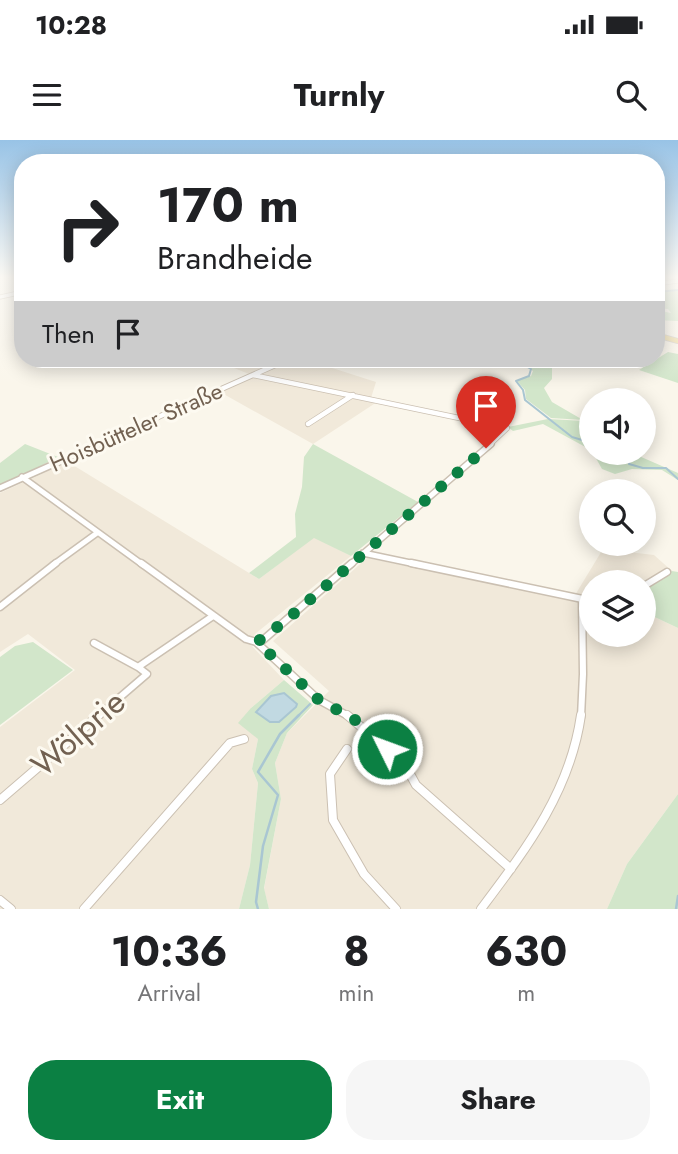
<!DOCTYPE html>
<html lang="en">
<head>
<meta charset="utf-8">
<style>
  :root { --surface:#fff; --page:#f6f6f6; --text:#202124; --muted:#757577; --accent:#0b8043 }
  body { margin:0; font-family:Jost,sans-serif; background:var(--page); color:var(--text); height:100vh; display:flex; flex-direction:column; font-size:26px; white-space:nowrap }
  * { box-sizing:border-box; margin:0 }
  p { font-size:23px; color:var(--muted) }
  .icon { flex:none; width:38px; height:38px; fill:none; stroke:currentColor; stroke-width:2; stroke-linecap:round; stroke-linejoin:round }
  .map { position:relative; height:769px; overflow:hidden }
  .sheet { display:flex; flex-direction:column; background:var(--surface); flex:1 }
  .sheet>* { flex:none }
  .top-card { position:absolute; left:14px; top:14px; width:651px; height:214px; border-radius:28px; box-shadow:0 4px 18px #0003; background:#fff; color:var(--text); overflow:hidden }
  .tools { position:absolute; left:579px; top:248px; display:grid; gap:14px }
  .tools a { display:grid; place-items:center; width:77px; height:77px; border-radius:50%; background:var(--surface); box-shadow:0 4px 18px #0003; font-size:35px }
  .pin { position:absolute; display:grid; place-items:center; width:60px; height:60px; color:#fff; margin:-72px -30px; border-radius:50% 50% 50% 0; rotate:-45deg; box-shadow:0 0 7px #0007 }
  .pin .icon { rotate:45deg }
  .me { position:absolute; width:77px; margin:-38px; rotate:312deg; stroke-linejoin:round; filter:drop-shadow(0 0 5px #0008) }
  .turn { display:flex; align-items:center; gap:24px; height:147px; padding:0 28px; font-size:32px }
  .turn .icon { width:91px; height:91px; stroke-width:2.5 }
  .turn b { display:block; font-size:49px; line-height:60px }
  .then { display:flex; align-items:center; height:66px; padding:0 28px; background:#0003; gap:14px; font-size:26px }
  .eta { display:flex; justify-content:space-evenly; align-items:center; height:119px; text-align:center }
  .eta b { font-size:42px; font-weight:700; line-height:49px }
  .button { display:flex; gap:14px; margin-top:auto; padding:14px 28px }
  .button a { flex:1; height:80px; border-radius:28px; background:var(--accent); color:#fff; font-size:28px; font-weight:700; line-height:80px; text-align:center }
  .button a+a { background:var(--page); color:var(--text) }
  .status { display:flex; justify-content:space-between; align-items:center; height:49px; padding:0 35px; background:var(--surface); direction:ltr }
  .status svg { height:19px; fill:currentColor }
  header { display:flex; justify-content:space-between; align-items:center; height:91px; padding:0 28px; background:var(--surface); font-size:32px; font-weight:700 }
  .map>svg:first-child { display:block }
</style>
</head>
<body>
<div class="status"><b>10:28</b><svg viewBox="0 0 49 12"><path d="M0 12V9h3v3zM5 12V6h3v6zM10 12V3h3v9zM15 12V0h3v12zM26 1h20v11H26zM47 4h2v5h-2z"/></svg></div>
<header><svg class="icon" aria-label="menu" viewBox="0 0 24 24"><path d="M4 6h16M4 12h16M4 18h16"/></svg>Turnly<svg class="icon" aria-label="search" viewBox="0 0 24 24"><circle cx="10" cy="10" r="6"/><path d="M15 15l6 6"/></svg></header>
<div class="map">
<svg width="678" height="769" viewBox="0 0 678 769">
  <rect width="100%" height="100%" fill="#faf6eb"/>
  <path fill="#f1e9da" d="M227,219h112l-13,7 50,16 -5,16 6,4 -64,42 -93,-52 34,-16 -35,-14z
    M68,322l191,117 55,-42 37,19 -96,78 -5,10 34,36 -33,28 7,31 -6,30 6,14 -8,82 -11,44h-239v-182l75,-57 -47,-36 -28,18v-159z
    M603,409l51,6 18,16 -28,17v-5h-52v52h52v-23l34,16v166l-51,70 -20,45h-338l-5,-20 17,-90 -6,-36 12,-30 42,-42 -56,-50 94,-83 205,42z"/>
  <path fill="#d2e6ca" d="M678,151v30l-22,-1v-10l15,3 -3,-4 -12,-1v-16z
    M668,212l10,2v29l-39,-13z
    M515,219h19l18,8v12l-8,9 8,14 31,18 -32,-2 -25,-19 -1,-9 -8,-9 14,-5 2,-5z
    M548,279l37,2 6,4 -6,15 6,-4v14l-48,-26 -30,7 -5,-4z
    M25,304l33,13 -58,30v-24z
    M313,304l105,58 -67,54 -37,-18 -55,41 -10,-6 47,-36 -1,-23 7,-27 2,-30z
    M593,313h39l46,20v7l-16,-10 -30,-1 -17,5 -13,-5z
    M672,431l6,1v56l-34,-16v-24z
    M33,502l40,28 -73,55v-68l15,-11z
    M284,540l29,25 -26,28 -12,30 6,36 -17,89 5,21h-30l11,-44 8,-82 -6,-14 6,-30 -20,-16 13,-15z
    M678,654v115h-71l20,-45z"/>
  <path fill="#c1d9e2" stroke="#a9c6d2" stroke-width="2" d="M284,553l13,11 -1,3 -17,15h-9l-14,-10 15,-16z"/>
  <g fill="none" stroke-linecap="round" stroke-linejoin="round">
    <path stroke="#a9c6d2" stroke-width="2" d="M656,152l22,-2
      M513,219l18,10 -2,7 -13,5 7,9 2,10 47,37 20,6
      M629,313v11l14,4h23l12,11
      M297,577l13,-13"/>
    <path stroke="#a9c6d2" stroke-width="2.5" d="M258,769l-2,-7 7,-56 15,-51 -20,-23 22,-38 19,-19
      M676,769l2,-13"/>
    <g stroke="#cbc0b2" stroke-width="5">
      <path id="minor-far4" d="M656,144l22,-3
        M0,157l23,-5"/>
    </g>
    <g stroke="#cbc0b2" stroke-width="6">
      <path id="minor-far3" d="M253,235l254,53 -18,17
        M308,284l45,-29
        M95,305l194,-86"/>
    </g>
    <g stroke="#cbc0b2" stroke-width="8">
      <path id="minor-far2" d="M22,337l121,88
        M0,348l99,-44
        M363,413l57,12
        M53,425l44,-32
        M350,425l141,-121"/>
    </g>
    <g stroke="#cbc0b2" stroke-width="9">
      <path id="minor-far1" d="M141,423l105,76 10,3 63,58 31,17
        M411,423l181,38
        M644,446l23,-14
        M0,467l56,-44
        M256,502l7,-2 89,-77
        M94,503l44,24
        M97,577l50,-43 -9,-7 75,-51
        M581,577l2,-43 -1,-75"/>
    </g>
    <g stroke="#cbc0b2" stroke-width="10">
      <path id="minor" d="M347,575l57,48 12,22 95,84
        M347,609l-17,25 3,46 31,54 32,35
        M0,660l99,-85
        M0,760l11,9
        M84,769l146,-166 14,-4
        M481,769c45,-60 89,-117 100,-194"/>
    </g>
    <g stroke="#d8d3ce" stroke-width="6">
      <path id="major" d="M656,195l22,6"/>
    </g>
    <use href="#minor-far4" stroke="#fff" stroke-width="3.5"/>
    <use href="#minor-far3" stroke="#fff" stroke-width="4.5"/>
    <use href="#minor-far2" stroke="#fff" stroke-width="5"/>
    <use href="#minor-far1" stroke="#fff" stroke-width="6"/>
    <use href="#minor" stroke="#fff" stroke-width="8"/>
    <use href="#major" stroke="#f0dfac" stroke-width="4.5"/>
  </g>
  <linearGradient id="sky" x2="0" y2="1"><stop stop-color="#98c3e6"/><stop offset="0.56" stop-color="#fdfbf6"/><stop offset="1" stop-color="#fdfbf6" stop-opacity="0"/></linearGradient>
  <rect width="678" height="245" fill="url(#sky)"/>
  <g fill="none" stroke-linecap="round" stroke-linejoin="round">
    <path stroke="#0b8043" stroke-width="12" stroke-dasharray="0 21.6" d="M387,609l-33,-30 -35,-19 -62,-58 27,-20 202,-174"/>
  </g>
  <g text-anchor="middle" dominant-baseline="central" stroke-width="6" stroke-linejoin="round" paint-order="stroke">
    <g font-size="23" fill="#726151" stroke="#fdfaf1">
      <text transform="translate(136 287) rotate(-24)">Hoisbütteler Straße</text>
    </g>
    <g font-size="33" fill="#726151" stroke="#fdfaf1">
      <text transform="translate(78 593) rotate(-41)">Wölprie</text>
    </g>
  </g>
</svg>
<div class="tools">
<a><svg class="icon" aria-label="sound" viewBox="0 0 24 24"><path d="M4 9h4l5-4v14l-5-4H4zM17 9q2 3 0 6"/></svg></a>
<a><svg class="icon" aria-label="search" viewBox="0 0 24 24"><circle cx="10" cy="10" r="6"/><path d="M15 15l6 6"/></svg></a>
<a><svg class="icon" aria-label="layers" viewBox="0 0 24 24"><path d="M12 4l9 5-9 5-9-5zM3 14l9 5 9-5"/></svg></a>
</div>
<div class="pin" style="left:486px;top:308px;background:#d93025"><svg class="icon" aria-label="arrive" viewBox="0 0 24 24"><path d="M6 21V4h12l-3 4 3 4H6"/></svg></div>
<svg class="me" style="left:387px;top:609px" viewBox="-20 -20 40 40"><circle r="17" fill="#0b8043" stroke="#fff" stroke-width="3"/><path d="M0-11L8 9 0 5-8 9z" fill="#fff"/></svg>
<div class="top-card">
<div class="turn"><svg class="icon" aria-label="right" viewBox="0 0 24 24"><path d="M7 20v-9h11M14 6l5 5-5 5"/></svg><div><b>170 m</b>Brandheide</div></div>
<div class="then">Then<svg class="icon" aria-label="arrive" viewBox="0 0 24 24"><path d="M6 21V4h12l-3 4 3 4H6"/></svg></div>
</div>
</div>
<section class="sheet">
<div class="eta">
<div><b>10:36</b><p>Arrival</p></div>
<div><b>8</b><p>min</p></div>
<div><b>630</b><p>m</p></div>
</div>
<div class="button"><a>Exit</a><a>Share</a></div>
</section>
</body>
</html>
